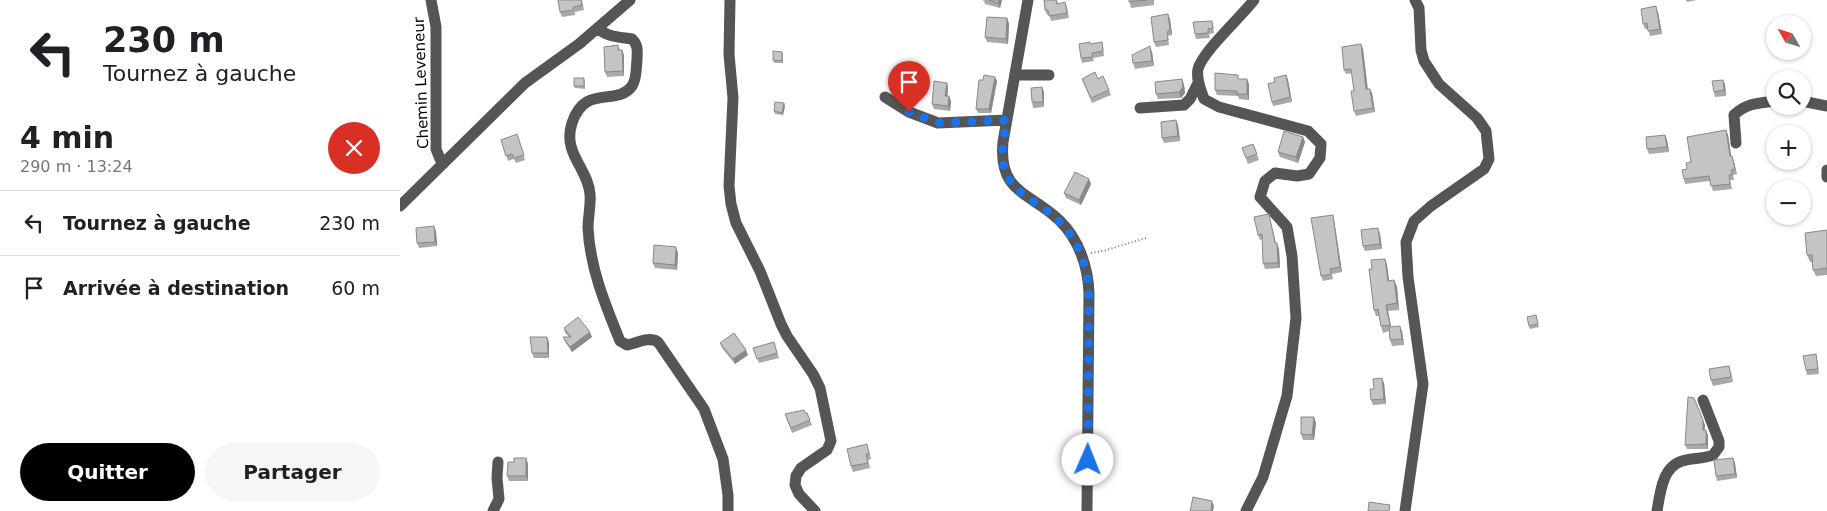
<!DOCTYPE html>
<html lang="fr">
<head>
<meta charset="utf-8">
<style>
  :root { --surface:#fff; --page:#f6f6f6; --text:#202124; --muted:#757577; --line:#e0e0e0; --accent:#000 }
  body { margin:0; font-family:"DejaVu Sans",sans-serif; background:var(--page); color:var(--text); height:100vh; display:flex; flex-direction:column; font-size:19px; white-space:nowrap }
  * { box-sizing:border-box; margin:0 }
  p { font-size:16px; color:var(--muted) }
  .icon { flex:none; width:28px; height:28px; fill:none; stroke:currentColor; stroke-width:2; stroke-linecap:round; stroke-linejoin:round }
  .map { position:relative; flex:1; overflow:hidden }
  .details { display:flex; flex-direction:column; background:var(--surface); width:400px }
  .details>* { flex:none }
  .top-card { background:#fff; color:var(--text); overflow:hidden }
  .needle { width:32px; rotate:309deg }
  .buttons { position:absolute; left:1366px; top:15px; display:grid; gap:10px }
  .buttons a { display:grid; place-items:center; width:45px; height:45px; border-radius:50%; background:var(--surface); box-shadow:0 1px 4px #0004; font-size:25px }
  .pin { position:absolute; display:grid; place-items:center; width:42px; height:42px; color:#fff; margin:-51px -21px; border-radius:50% 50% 50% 0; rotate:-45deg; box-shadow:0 0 5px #0007 }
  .pin .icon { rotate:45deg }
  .me { position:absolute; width:55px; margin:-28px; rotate:1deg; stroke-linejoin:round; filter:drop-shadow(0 0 4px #0008) }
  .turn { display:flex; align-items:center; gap:18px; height:105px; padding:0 20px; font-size:22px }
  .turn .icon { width:65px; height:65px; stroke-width:2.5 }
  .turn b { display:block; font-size:35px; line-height:42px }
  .round { display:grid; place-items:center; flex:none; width:52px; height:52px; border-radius:26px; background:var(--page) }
  .summary { display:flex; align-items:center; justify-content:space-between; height:85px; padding:0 20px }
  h1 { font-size:30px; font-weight:600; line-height:38px }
  .primary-button { display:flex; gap:10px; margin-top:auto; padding:10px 20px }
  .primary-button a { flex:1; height:58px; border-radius:30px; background:var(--accent); color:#fff; font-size:20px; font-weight:600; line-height:58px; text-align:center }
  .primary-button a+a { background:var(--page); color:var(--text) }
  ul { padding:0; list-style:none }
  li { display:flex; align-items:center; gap:15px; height:65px; padding:0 20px; border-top:1px solid var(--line) }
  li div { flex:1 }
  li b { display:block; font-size:19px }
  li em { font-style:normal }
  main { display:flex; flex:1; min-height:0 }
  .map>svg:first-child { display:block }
</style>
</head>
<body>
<main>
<section class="details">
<div class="top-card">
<div class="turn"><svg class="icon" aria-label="left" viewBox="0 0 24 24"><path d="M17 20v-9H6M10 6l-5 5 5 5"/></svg><div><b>230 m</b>Tournez à gauche</div></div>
</div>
<div class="summary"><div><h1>4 min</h1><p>290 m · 13:24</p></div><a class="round" style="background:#d93025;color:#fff"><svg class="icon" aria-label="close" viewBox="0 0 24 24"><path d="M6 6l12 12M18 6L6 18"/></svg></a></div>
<ul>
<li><svg class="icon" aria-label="left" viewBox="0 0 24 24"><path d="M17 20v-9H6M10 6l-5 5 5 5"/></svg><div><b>Tournez à gauche</b></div><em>230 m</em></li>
<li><svg class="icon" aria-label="arrive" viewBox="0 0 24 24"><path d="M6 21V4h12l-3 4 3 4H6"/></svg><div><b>Arrivée à destination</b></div><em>60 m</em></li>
</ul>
<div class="primary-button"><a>Quitter</a><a>Partager</a></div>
</section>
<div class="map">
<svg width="1427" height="511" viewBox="0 0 1427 511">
  <rect width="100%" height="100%" fill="#fff"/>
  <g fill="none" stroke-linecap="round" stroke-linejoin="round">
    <path stroke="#777" stroke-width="2" stroke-dasharray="1 2.5" stroke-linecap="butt" d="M691,253l12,-2 43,-13"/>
    <path stroke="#555" stroke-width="11" d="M31,0l5,27v122l4,10 4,4
      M330,0l-1,54 4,44 -4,88 2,18 5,19 24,48 21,53 6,12 26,38 7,14 11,53 -4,9 -26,18 -5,8 -1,9 4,9 16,17
      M628,0l-25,142c-5,51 27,50 56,78 20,19 29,47 30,73l-2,218
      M198,28c8,9 23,9 34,11 7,7 5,13 5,21 -1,8 0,19 -5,26 -15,21 -47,-3 -60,37 -10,30 16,45 18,71 1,11 -2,23 -2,34 2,40 17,76 32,113l7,4c10,-2 22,-9 31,-3l46,67 19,50 5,36v16
      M616,75h33
      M485,97l24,15 29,11 69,-3
      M1402,101l25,5
      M740,108l44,-3 6,-6 8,-16
      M1336,143l-2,-28c12,-12 25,-12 41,-14
      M1427,170v7
      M0,206l125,-123 54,-39 51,-44
      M93,511l6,-12 -2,-21 1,-16
      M846,511l17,-34 24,-81 9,-78 -4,-62 -5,-29 -27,-30 5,-16 10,-8 22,3 12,-2 11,-16 1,-14 -13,-13 -89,-24 -15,-8c-3,-9 -8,-19 -6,-30 4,-17 44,-53 56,-69
      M1005,511l18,-127 -15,-107 -2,-35 8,-21 17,-15 53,-37 5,-10 -3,-28 -9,-13 -38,-34 -15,-23 -3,-11 -2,-42 -4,-8
      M1257,511c3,-17 5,-44 25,-50 10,-3 21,-2 31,-6l6,-8v-6l-16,-41"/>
  </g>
  <path fill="#a9a9a9" d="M158,0h24l2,10 -9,2v3l-13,2 -2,-5z
    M582,0h20l-2,8 -15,-4 -1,-3z
    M644,0h13l1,4 7,-2 2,5 2,11 -18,3 -2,-7 -2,1 -2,-5z
    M729,0h25v5l-23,3z
    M1286,0h11l-10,2z
    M1258,12l4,22 -12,2 -2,-7h-3l-2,-5z
    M768,14l2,5 2,16 -4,1 1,9 -13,2 -2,-5z
    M607,18l2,6 -1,20 -21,-2 -2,-5z
    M813,25l1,8 -5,1 1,4 -14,1 -1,-5z
    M690,44l13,2 1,10 -11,2 1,3 -12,2 -1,-5z
    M218,45l2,5h2l2,5v21l-17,1 -2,-5z
    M963,49l5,40 4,4 3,19 -19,4 -2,-5v-20l-2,-18 -6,1 -2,-4z
    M382,52l1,2v9h-9l-1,-3z
    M752,52l2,14 -19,3 -2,-6z
    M886,75l2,5 4,22 -19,4 -1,-4 3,-20z
    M682,79h16l11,11 2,5 -19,8z
    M782,79l2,6 1,8 -4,5 -23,1 -2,-5z
    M840,79l9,5v16l-10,-1 -1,-3 -21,-1 -2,-5z
    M185,80v9l-10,-1 -1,-2z
    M1323,80l2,5 1,11 -11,1 -1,-5z
    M597,81l-6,32h-13l-2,-4z
    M547,83l1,5 -1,8 4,5 -1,10 -16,-2 -2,-5z
    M642,87l2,5v15l-11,1 -1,-6z
    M385,106l-2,9 -8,-1 -1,-3z
    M776,120l2,5 2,16 -16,2 -2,-5z
    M1326,130l2,5 3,21h1l2,5 3,13 -4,1 1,5h-4l2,9 -19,2 -3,-10 -25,3 -1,-5 3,-10 4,-7z
    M117,134l8,26 -9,3 -2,-4 -6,2 -7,-21z
    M1265,135l2,5 2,12 -20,2 -2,-5z
    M903,137l2,5 -7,21 -18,-6 -2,-5z
    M853,144l6,16 -11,4 -6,-16z
    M689,179l2,5 -10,21 -15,-7 -2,-5z
    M869,214l7,29 3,6 1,19 -15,1 -2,-6v-24l-3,1 -2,-5z
    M934,220l8,52 -10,2 1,5 -10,2 -2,-5z
    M1427,230v45l-11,1 -3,-6 -1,-8h-2l-3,-7z
    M36,231l1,15 -18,2 -2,-5z
    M980,234l2,15 -17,2 -2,-5z
    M278,253l-1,17 -22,-2 -2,-5z
    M985,259l2,6 2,16 5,-1 3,7 2,23 -11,1 3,16 11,4 2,14 -12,1 -2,-6 -1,-9 -6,2 -2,-7 -2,-10h-3l-2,-6 -2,-41z
    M1136,315l3,12 -9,2 -1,-3z
    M164,328l28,9 -20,15 -7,-10 -2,-5h6l-4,-4z
    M149,342v16h-15l-2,-5z
    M374,342l5,16 -20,5 -6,-15z
    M320,343l28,12 -13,9 -13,-16z
    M1416,354l1,5 2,15 -12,1 -1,-5z
    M1331,371l2,11 -20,4 -2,-6z
    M984,383l2,21 -13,1 -2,-5z
    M405,413h2l5,12 -20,8 -7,-19z
    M916,423l-2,17h-11l-2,-6z
    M1305,425l-1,5 4,5v14h-21l-2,-4z
    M469,450l2,9 -3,1 2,8 -17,4 -2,-6z
    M126,458l2,6v17h-19l-2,-5 7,-14z
    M1333,458l2,5 2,15 -20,3 -1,-5z"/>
  <path fill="#898989" d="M599,0h3l-2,8 -2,-5z
    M1256,6l2,6 4,22 -2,-5z
    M768,14l2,5 2,16 -2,-5z
    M607,18l2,6 -1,20 -2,-5z
    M961,44l2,5 5,45 -2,-5z
    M750,46l2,6 2,14 -2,-5z
    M222,50l2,5v21l-1,-5z
    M886,75l2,5 4,22 -2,-5z
    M595,77l2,4 -6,32 -2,-4z
    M782,79l2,6 1,8 -4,5 -2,-6z
    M847,79l2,5v16l-2,-6z
    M1323,80l2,5 1,11 -2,-6z
    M547,83l1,5 -1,13 -2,-5z
    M642,87l2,5v15l-1,-5z
    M970,89l2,4 3,19 -2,-4z
    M549,96l2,5 -1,10 -2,-5z
    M384,103l1,3 -2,9 -1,-2z
    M776,120l2,5 2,16 -2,-5z
    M1326,130l2,5 4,26 -2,-5z
    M1265,135l2,5 2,12 -2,-5z
    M903,137l2,5 -7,21 -2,-6z
    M689,179l2,5 -10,21 -2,-5z
    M933,215l1,5 8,52 -2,-5z
    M34,226l2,5 1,15 -2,-4z
    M978,228l2,6 2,15 -2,-5z
    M877,243l2,6 1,19 -2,-5z
    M276,247l2,6 -1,17 -2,-5z
    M985,259l2,6 3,23 -2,-7z
    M994,280l3,7 2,23 -2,-7z
    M986,305l2,6 4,20 -2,-6z
    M1000,326l2,5 2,14 -2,-6z
    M190,332l2,5 -20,15 -2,-5z
    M147,337l2,5v16l-1,-5z
    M346,350l2,5 -13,9 -2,-5z
    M982,378l2,5 2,21 -2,-5z
    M914,417l2,6 -2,17 -2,-5z
    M1303,420l2,5 -1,10 -1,-5z
    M1306,430l2,5v14l-2,-5z
    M126,458l2,6v17l-2,-5z
    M1333,458l2,5 2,15 -2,-4z
    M812,501l2,5 -1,5h-2z"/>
  <path fill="#c4c4c4" stroke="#898989" d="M158,0h23l1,5 -9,2v3l-13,2z
    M589,0h10l-1,3z
    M644,0h12l1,4 8,-2 2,11 -18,3 -1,-6h-3z
    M729,0h18l-18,2z
    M1256,6l4,23 -12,2 -1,-8 -4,1 -2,-15z
    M768,14l2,16 -3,2 1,8 -14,2 -3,-25z
    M587,17l20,1 -1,21 -21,-2z
    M812,21l1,7 -5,1v4l-13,1 -2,-12z
    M690,42v2l12,-2 1,9 -11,2v4l-11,1 -2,-14z
    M961,44l5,45h4l3,19 -19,3 -3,-20h3l-3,-22 -7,1 -2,-23z
    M218,45v5h4l1,21 -18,1 -1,-25z
    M750,46l2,15 -19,2 -1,-8z
    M373,51l9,1v9l-9,-1z
    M695,72l3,7 5,-3 6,14 -18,8 -9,-19z
    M815,73l23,2v4h9v15h-10v-3l-22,-1z
    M584,75l11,2 -6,32h-13l3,-29h4z
    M886,75l4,22 -18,5 -4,-18 7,-2 -1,-4z
    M174,78h10v8h-10z
    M782,79l1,8 -4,5 -23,2 -1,-12z
    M1323,80l1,10 -10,2 -2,-11z
    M534,81l13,2 -2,13h4l-1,10 -16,-2z
    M642,87l1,15h-11l-1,-14z
    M375,102l9,1 -2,10 -8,-2z
    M776,120l2,16 -16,2 -1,-16z
    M1326,130l4,26h2l3,13 -4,1 1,5h-3l1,9 -19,2 -2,-10 -25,3 -2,-9 5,-1 -1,-6 5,-1 -4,-25z
    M884,131l19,6 -7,20 -18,-5z
    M117,134l7,21 -10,3 -2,-4 -6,2 -5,-16z
    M1265,135l2,12 -20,2 -1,-12z
    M853,144l4,10 -11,4 -4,-10z
    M675,172l14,7 -10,21 -15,-7z
    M869,214l6,29h2l1,20h-15l-1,-29 -4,1 -4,-18z
    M933,215l7,52 -10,2 1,5 -10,2 -10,-58z
    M34,226l1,16 -18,1 -1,-15z
    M978,228l2,16 -17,2 -2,-16z
    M1427,230v38l-14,2 -1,-15h-5l-2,-22z
    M254,245l22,2 -1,18 -22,-2z
    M985,259l3,22 6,-1 3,23 -11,2 4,20 -9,1 -3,-17 -4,1 -5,-41h3l-1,-9z
    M1136,315l2,9 -9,2 -2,-9z
    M178,317l12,15 -20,15 -7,-10h8l-7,-9z
    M1000,326l2,13 -12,1 -1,-13z
    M334,333l12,17 -13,9 -13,-16z
    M130,337h17l1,16h-16z
    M374,342l3,11 -20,6 -4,-11z
    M1416,354l2,15 -12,1 -3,-14z
    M1329,366l2,11 -20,3 -2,-11z
    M982,378l2,21 -13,1 -1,-11h4l-1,-10z
    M1288,397l6,1 9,22v10h3v14l-21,1z
    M404,410l1,3h2l3,7 -19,8 -6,-14z
    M901,417h13l-2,18 -11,-1z
    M467,444l2,10h-3l2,9 -17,3 -4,-17z
    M114,458h12v18h-19l1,-14h6z
    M1333,458l2,16 -19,2 -2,-16z
    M793,497l19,4 -1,10h-21z
    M969,502l21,3 -1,6h-21z"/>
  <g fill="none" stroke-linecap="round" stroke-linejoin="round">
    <path stroke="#1a73e8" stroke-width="9" stroke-dasharray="0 16.2" d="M509,112l29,11 69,-3c-3,18 -8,36 -1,53 6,17 24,26 38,36 29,19 43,50 45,84l-1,167"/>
  </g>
  <g text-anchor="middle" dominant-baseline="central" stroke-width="4.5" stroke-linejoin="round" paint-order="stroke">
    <g font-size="15" fill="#000" stroke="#fff">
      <text transform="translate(21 83) rotate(-92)">Chemin Leveneur</text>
    </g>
  </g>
</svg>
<div class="buttons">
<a><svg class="needle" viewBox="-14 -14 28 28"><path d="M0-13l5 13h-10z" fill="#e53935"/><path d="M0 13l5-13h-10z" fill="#757577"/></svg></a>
<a><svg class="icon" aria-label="search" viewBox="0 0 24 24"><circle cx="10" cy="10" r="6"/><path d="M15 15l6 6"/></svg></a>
<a>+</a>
<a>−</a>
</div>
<div class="pin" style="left:509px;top:112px;background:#d93025"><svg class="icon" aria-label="arrive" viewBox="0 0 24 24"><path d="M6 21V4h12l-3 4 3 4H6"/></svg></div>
<svg class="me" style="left:688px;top:460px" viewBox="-20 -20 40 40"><circle r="19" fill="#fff"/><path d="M0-13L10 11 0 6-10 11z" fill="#1a73e8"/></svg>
</div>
</main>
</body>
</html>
